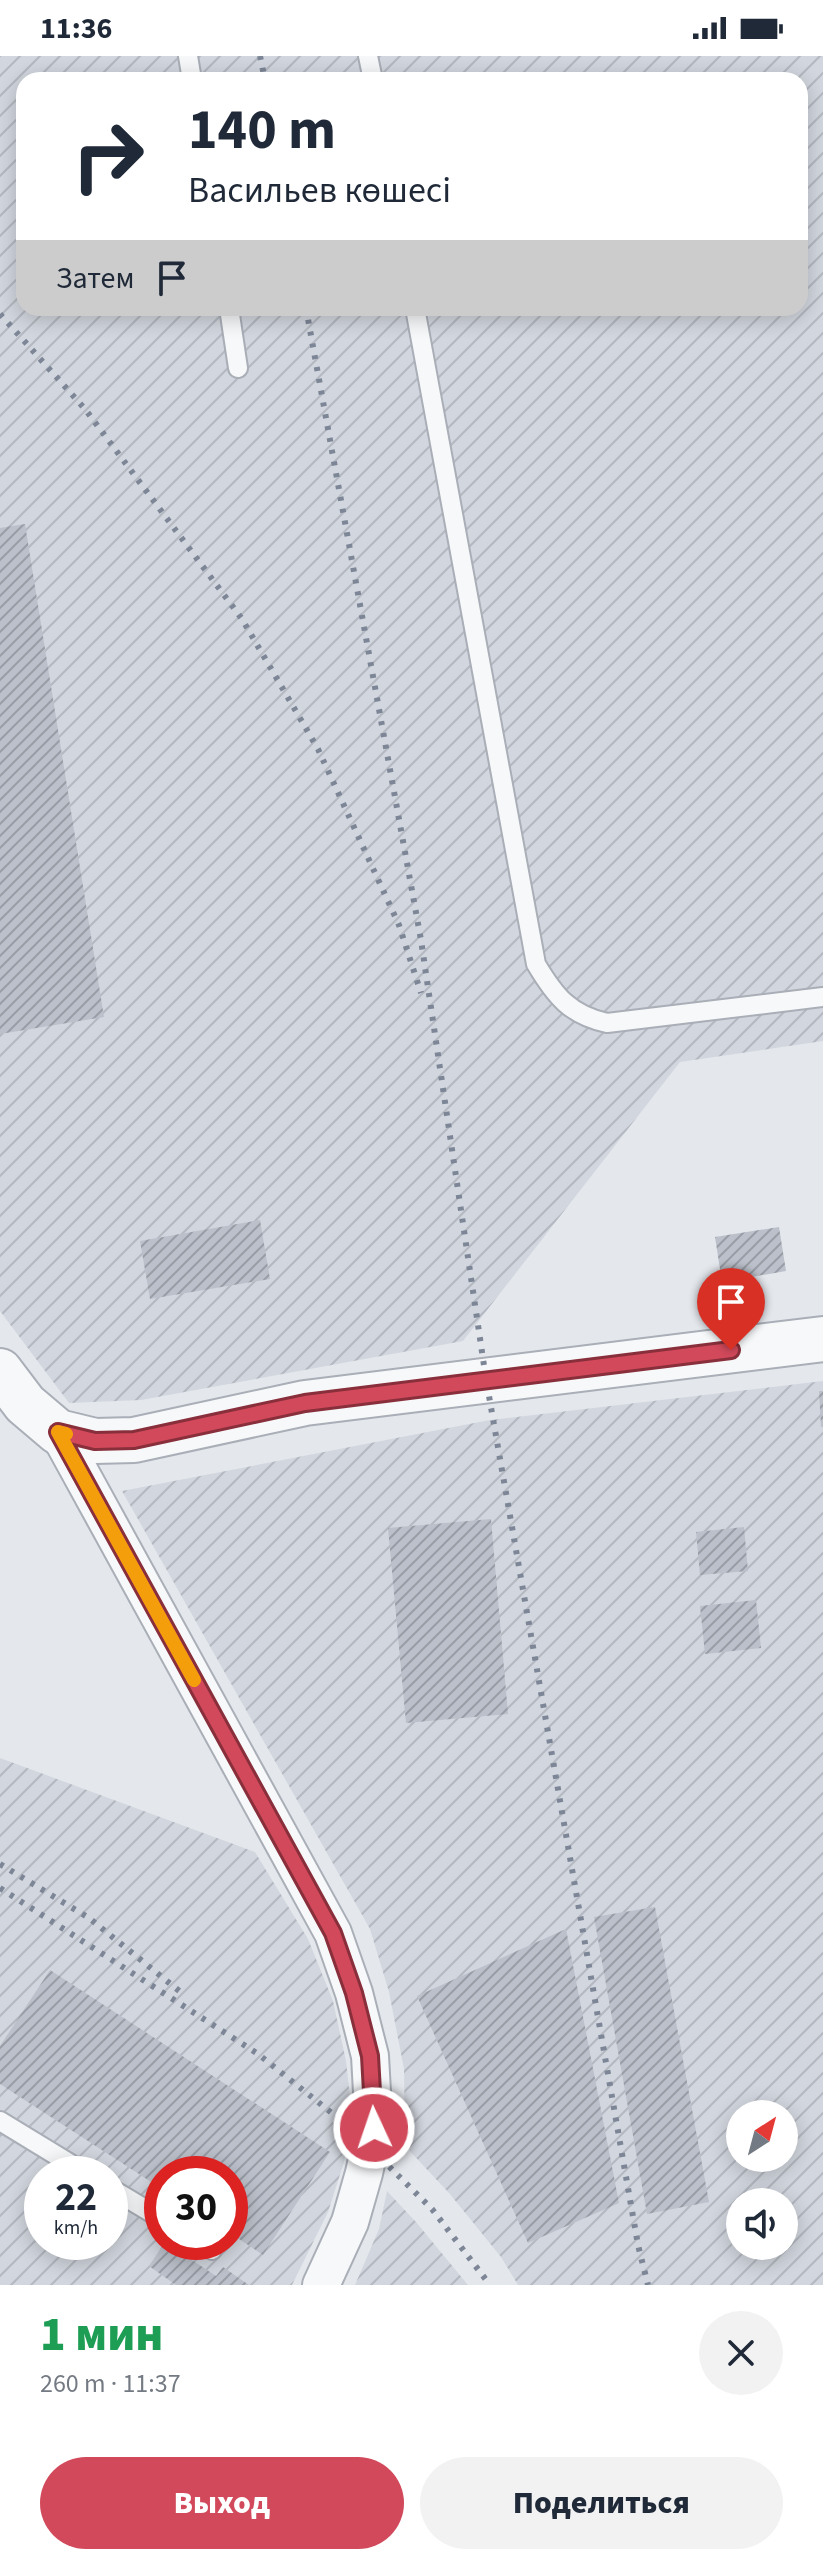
<!DOCTYPE html>
<html lang="ru">
<head>
<meta charset="utf-8">
<style>
  :root { --surface:#fff; --page:#f2f2f3; --text:#1f2937; --muted:#747a83; --accent:#d1495b }
  body { margin:0; font-family:"Source Sans 3",sans-serif; background:var(--page); color:var(--text); height:100vh; display:flex; flex-direction:column; font-size:30px; white-space:nowrap }
  * { box-sizing:border-box; margin:0 }
  p { font-size:26px; color:var(--muted) }
  .icon { flex:none; width:44px; height:44px; fill:none; stroke:currentColor; stroke-width:2; stroke-linecap:round; stroke-linejoin:round }
  .map { position:relative; height:2229px; overflow:hidden }
  .side { display:flex; flex-direction:column; background:var(--surface); flex:1 }
  .side>* { flex:none }
  .hud { position:absolute; left:16px; top:16px; width:792px; height:244px; border-radius:24px; box-shadow:0 4px 20px #0003; background:#fff; color:var(--text); overflow:hidden }
  .needle { width:52px; rotate:36deg }
  .controls { position:absolute; left:726px; top:2044px; display:grid; gap:16px }
  .controls a { display:grid; place-items:center; width:72px; height:72px; border-radius:50%; background:var(--surface); box-shadow:0 4px 20px #0003; font-size:40px }
  .speed { position:absolute; left:24px; top:2100px; display:flex; gap:16px; font-size:40px; font-weight:700; text-align:center }
  .speed>* { display:grid; place-content:center; width:104px; height:104px; border-radius:50%; background:var(--surface); box-shadow:0 4px 20px #0003; line-height:1 }
  .speed small { font-size:20px; font-weight:400 }
  .speed .limit { border:12px solid #d22; background:#fff; color:#111 }
  .pin { position:absolute; display:grid; place-items:center; width:68px; height:68px; color:#fff; margin:-82px -34px; border-radius:50% 50% 50% 0; rotate:-45deg; box-shadow:0 0 8px #0007 }
  .pin .icon { rotate:45deg }
  .me { position:absolute; width:88px; margin:-44px; rotate:357deg; stroke-linejoin:round; filter:drop-shadow(0 0 6px #0008) }
  .turn { display:flex; align-items:center; gap:28px; height:168px; padding:0 40px; font-size:36px }
  .turn .icon { width:104px; height:104px; stroke-width:2.5 }
  .turn b { display:block; font-size:56px; line-height:68px }
  .then { display:flex; align-items:center; height:76px; padding:0 40px; background:#0003; gap:16px; font-size:30px }
  .round { display:grid; place-items:center; flex:none; width:84px; height:84px; border-radius:42px; background:var(--page) }
  .summary { display:flex; align-items:center; justify-content:space-between; height:136px; padding:0 40px }
  h1 { font-size:48px; font-weight:800; line-height:60px; color:#1e9e55 }
  .cta { display:flex; gap:16px; margin-top:auto; padding:16px 40px }
  .cta a { flex:1; height:92px; border-radius:48px; background:var(--accent); color:#fff; font-size:32px; font-weight:800; line-height:92px; text-align:center }
  .cta a+a { background:var(--page); color:var(--text) }
  .status { display:flex; justify-content:space-between; align-items:center; height:56px; padding:0 40px; background:var(--surface); direction:ltr }
  .status svg { height:22px; fill:currentColor }
  .map>svg:first-child { display:block }
</style>
</head>
<body>
<div class="status"><b>11:36</b><svg viewBox="0 0 49 12"><path d="M0 12V9h3v3zM5 12V6h3v6zM10 12V3h3v9zM15 12V0h3v12zM26 1h20v11H26zM47 4h2v5h-2z"/></svg></div>
<div class="map">
<svg width="823" height="2229" viewBox="0 0 823 2229">
  <defs>
    <pattern id="industrial-furrows" width="10" height="10" patternUnits="userSpaceOnUse" patternTransform="scale(2)"><rect width="10" height="10" fill="#d2d6de"/><path d="M-1 1l2-2M0 10L10 0M9 11l2-2" fill="none" stroke="#b4b8c0"/></pattern>
    <pattern id="building-hatch" width="6" height="6" patternUnits="userSpaceOnUse" patternTransform="scale(2)"><rect width="6" height="6" fill="#bbc0ca"/><path d="M-1 1l2-2M0 6l6-6M5 7l2-2" fill="none" stroke="#989da6"/></pattern>
  </defs>
  <rect width="100%" height="100%" fill="#e4e7ec"/>
  <path fill="url(#industrial-furrows)" fill-rule="evenodd" d="M0,0h823v985l-143,21 -217,279 -322,59 -72,3 -69,-92zM24,24h776v228h-776z
    M823,1325v904h-305l-17,-28 -52,-64 -44,-47 -1,-77 -15,-77 -19,-63 -248,-438 368,-71zM740,2058h44v44h-44zM740,2146h44v44h-44z
    M0,1702l255,94 53,87 25,62 13,60 6,54 -8,47 -16,50 -36,73h-292zM42,2118h68v68h-68zM162,2118h68v68h-68z
    M387,2135l29,31 52,63h-113l24,-56z"/>
  <path fill="url(#building-hatch)" d="M25,468l79,493 -104,17v-506z
    M260,1164l10,59 -120,20 -10,-58z
    M779,1171l7,44 -64,11 -7,-45z
    M819,1335h4v36h-2z
    M491,1463l17,195 -102,9 -18,-195z
    M744,1471l4,44 -48,4 -4,-43z
    M756,1544l5,48 -56,6 -5,-48z
    M655,1851l54,295 -62,12 -53,-297z
    M566,1873l53,274 -91,40 -111,-247z
    M50,1914l280,182 -67,103 -33,-22v-59h-68v15l-162,-105v-38z
    M165,2186l51,34 7,-9 26,18h-73l-27,-19z"/>
  <g fill="none" stroke-linecap="round" stroke-linejoin="round">
    <g stroke="#a9aeb7" stroke-width="22">
      <path id="service" d="M188,0l4,24
        M368,0l5,24
        M229,252l9,60
        M415,252l121,656c19,32 34,51 71,59l216,-26
        M0,2065l87,53
        M110,2132l52,31
        M199,2186l13,8"/>
    </g>
    <g stroke="#a9aeb7" stroke-width="40">
      <path id="minor" d="M58,1376l275,501 21,60 16,63 4,72 -10,45 -14,49 -29,63"/>
    </g>
    <g stroke="#a9aeb7" stroke-width="48">
      <path id="tertiary" d="M0,1315l25,33 33,28 37,9 39,-1 171,-37 518,-64"/>
    </g>
    <use href="#service" stroke="#f7f8fa" stroke-width="18"/>
    <use href="#minor" stroke="#f7f8fa" stroke-width="36"/>
    <use href="#tertiary" stroke="#f7f8fa" stroke-width="44"/>
    <path stroke="#7d8696" stroke-width="6" stroke-dasharray="4 8" stroke-linecap="butt" d="M260,0l5,24
      M306,252l115,632 65,439 152,866 10,40
      M0,258l85,95 157,210 76,130 81,176 22,68
      M0,1808l89,54 94,76
      M0,1832l258,166 90,72 84,83 58,76"/>
  </g>
  <g fill="none" stroke-linecap="round" stroke-linejoin="round">
    <g stroke="#882f3b" stroke-width="20">
      <path id="route" d="M374,2072l-4,-72 -16,-63 -21,-60 -275,-501 37,9 39,-1 171,-37 426,-53"/>
    </g>
    <use href="#route" stroke="#d1495b" stroke-width="14"/>
    <path stroke="#f59e0b" stroke-width="14" d="M66,1378l-8,-2 136,248"/>
  </g>
</svg>
<div class="controls">
<a><svg class="needle" viewBox="-14 -14 28 28"><path d="M0-13l5 13h-10z" fill="#e53935"/><path d="M0 13l5-13h-10z" fill="#747a83"/></svg></a>
<a><svg class="icon" aria-label="sound" viewBox="0 0 24 24"><path d="M4 9h4l5-4v14l-5-4H4zM17 9q2 3 0 6"/></svg></a>
</div>
<div class="speed"><div>22<small>km/h</small></div><div class="limit">30</div></div>
<div class="pin" style="left:731px;top:1294px;background:#d93025"><svg class="icon" aria-label="arrive" viewBox="0 0 24 24"><path d="M6 21V4h12l-3 4 3 4H6"/></svg></div>
<svg class="me" style="left:374px;top:2072px" viewBox="-20 -20 40 40"><circle r="17" fill="#d1495b" stroke="#fff" stroke-width="3"/><path d="M0-11L8 9 0 5-8 9z" fill="#fff"/></svg>
<div class="hud">
<div class="turn"><svg class="icon" aria-label="right" viewBox="0 0 24 24"><path d="M7 20v-9h11M14 6l5 5-5 5"/></svg><div><b>140 m</b>Васильев көшесі</div></div>
<div class="then">Затем<svg class="icon" aria-label="arrive" viewBox="0 0 24 24"><path d="M6 21V4h12l-3 4 3 4H6"/></svg></div>
</div>
</div>
<section class="side">
<div class="summary"><div><h1>1 мин</h1><p>260 m · 11:37</p></div><a class="round"><svg class="icon" aria-label="close" viewBox="0 0 24 24"><path d="M6 6l12 12M18 6L6 18"/></svg></a></div>
<div class="cta"><a>Выход</a><a>Поделиться</a></div>
</section>
</body>
</html>
